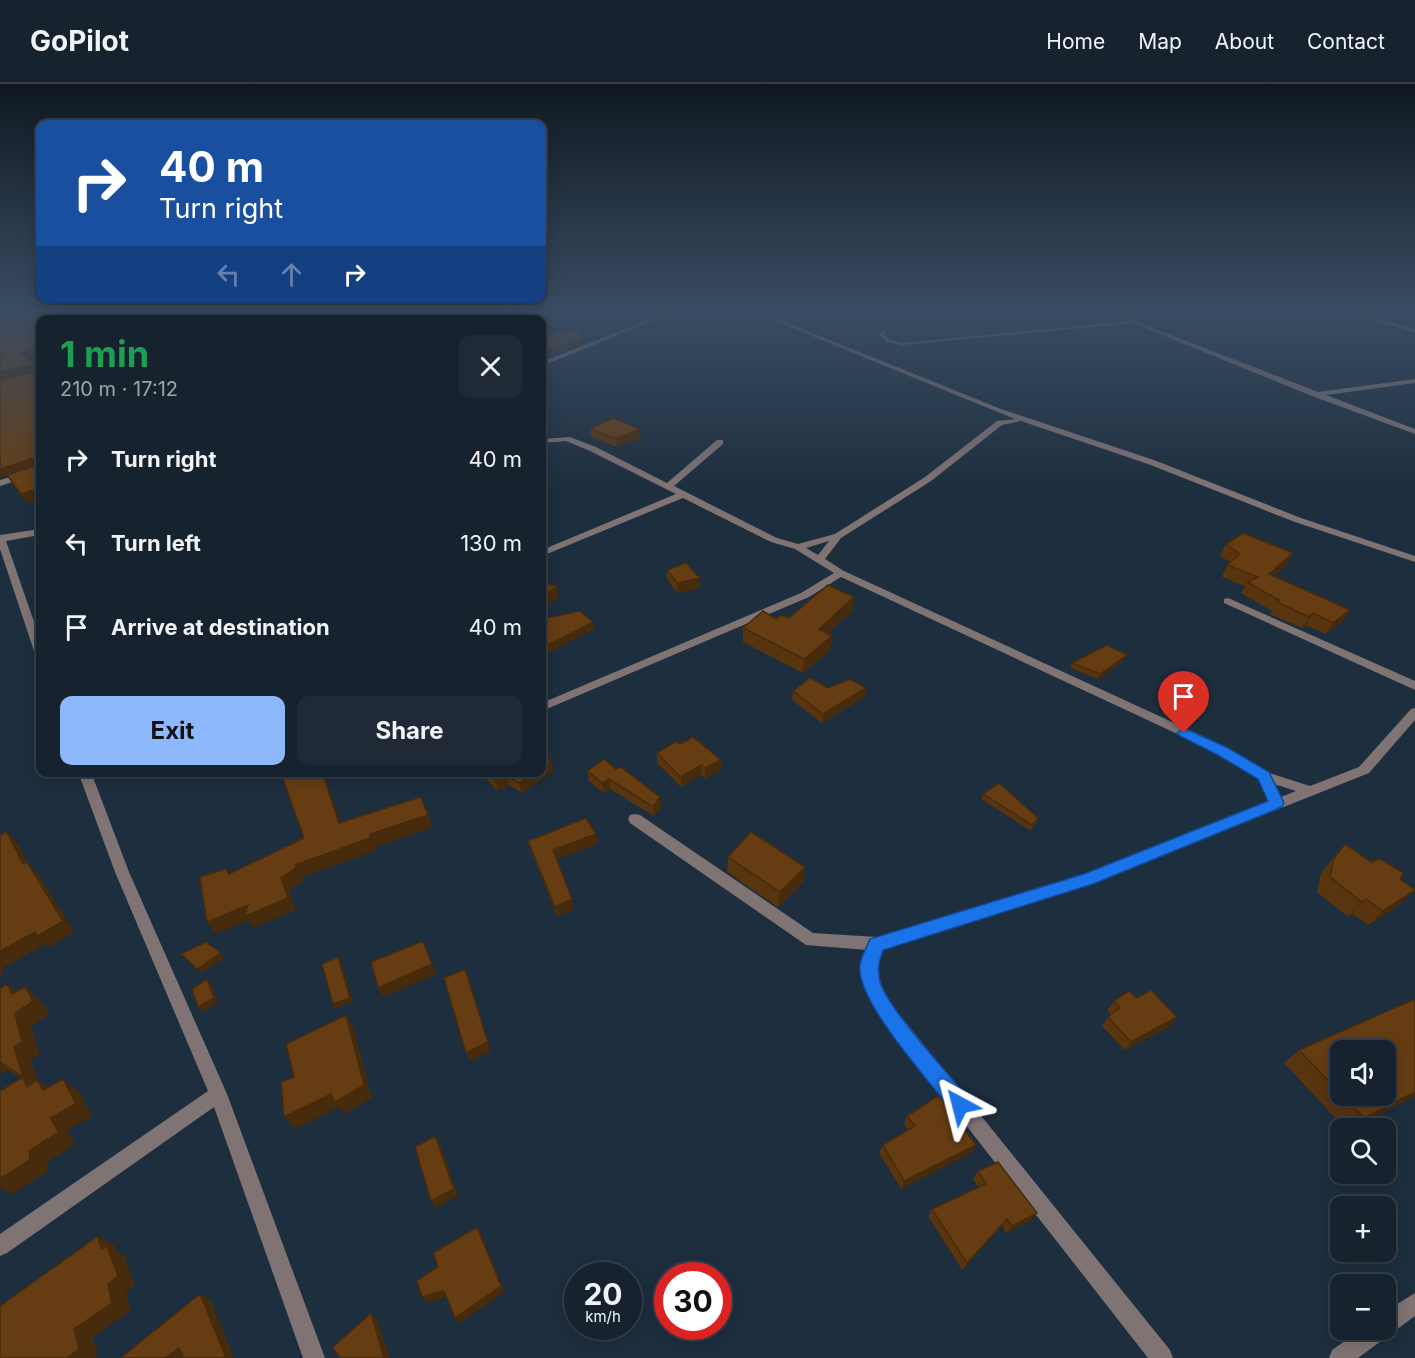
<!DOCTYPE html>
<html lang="en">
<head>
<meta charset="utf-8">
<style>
  :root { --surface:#16222e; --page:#1f2a36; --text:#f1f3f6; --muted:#9ea4aa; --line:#353f4a; --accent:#8db9fc }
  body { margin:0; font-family:Inter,sans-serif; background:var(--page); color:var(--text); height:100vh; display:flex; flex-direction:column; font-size:22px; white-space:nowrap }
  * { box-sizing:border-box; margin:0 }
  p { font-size:20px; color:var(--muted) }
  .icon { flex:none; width:33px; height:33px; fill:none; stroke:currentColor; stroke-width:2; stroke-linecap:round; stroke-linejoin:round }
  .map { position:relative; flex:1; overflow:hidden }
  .drawer { position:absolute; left:36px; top:231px; width:510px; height:462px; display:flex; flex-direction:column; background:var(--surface); border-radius:12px; box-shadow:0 3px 15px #0003,0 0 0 2px var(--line) }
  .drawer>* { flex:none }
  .banner { position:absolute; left:36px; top:36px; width:510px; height:183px; border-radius:12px; box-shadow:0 3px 15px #0003,0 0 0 2px var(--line); background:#1a4fa0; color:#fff; overflow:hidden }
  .buttons { position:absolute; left:1330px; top:956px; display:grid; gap:12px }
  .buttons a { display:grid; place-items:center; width:66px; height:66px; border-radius:12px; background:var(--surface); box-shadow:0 3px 15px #0003,0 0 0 2px var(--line); font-size:30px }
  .speed { position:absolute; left:564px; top:1178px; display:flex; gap:12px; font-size:30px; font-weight:700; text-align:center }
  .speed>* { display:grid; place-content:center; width:78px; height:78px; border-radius:50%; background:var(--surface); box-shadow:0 3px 15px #0003,0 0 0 2px var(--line); line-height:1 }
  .speed small { font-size:15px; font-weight:400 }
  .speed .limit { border:9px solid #d22; background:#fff; color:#111 }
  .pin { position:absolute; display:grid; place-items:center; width:51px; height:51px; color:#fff; margin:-62px -26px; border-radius:50% 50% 50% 0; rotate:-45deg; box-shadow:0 0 6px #0007 }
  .pin .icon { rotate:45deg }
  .me { position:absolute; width:66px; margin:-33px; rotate:322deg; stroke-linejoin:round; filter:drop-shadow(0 0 4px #0008) }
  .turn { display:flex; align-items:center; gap:21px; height:126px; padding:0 24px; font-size:27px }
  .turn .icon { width:78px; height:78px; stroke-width:2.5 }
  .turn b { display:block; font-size:42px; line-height:51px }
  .lanes { display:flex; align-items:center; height:57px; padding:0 24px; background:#0003; justify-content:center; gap:30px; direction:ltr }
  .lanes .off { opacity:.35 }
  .round { display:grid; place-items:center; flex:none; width:63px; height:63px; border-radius:12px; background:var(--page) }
  .headline { display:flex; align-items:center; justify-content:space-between; height:102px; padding:0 24px }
  h1 { font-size:36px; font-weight:700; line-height:45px; color:#1e9e55 }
  .button { display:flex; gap:12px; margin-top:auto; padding:12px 24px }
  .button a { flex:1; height:69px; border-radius:12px; background:var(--accent); color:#111; font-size:24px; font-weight:700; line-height:69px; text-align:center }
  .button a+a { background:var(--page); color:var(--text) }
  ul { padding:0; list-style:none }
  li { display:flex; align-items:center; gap:18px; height:84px; padding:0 24px }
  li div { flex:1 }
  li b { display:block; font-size:22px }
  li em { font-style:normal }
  header { display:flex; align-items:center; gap:36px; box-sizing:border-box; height:84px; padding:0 30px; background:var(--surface); border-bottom:2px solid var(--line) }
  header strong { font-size:28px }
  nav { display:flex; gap:33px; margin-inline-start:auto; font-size:21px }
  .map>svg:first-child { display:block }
</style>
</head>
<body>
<header>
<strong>GoPilot</strong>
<nav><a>Home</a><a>Map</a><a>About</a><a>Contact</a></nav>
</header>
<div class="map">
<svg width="1415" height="1274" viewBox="0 0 1415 1274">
  <rect width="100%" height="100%" fill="#1d2e3e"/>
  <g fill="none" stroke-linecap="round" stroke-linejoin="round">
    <path fill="#807374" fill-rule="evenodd" d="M1134,237l2,2 -234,22 -15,-3 -7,-7 2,-5h4l-2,5 7,5 11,3z"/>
    <path fill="#807374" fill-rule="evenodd" d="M91,228h6l6,8h-6z
      M235,228h6l1,8h-6z
      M667,228h8l-133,54v-4z
      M753,228h8l240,97 153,51 147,58 114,38v6l-120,-40 -147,-58 -127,-43 -19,4 -71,56 -90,57 -16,21 19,12 363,167 62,35 41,13 49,-19 52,-58 4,-1v12l-46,53 -276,110 -210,66c-9,27 -2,37 12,60l275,341 3,8h-25l-265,-339c-14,-23 -25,-42 -16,-69l-61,-5 -176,-122 -2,-4 2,-4 5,-1 5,1 173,118 64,4 208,-63 185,-72 -11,-23 -60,-35 -358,-167 -32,20 -267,114v-8l259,-110 33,-20 -39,-24 -24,-7 -88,-44 -141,58v-6l134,-56 -86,-43 -24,-10 -24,2v-4l28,-2 26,10 71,36 50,-43h6v4l-49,42 103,52 21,6 37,-10 90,-57 72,-56 18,-2zM829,457l-11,14 -12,-7zM1274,700l22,7 -15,6z
      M1131,228h14l-20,5 193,75 97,-13v4l-89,12 89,34v5l-103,-38 -197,-80z
      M1346,228h10l59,17v4z
      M40,384v5l-40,13v-6z
      M40,445v6l-34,6 34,98v19l-5,-4 -35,-105v-14z
      M1228,514l187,83v9l-191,-87v-4z
      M78,688h13l38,100 98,222 98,264h-22l-89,-251 -207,146 -7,3v-22l208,-143 -93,-219z
      M1415,1209v23l-57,42h-29l3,-8 30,-21h24v-18z"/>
  </g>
  <path fill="#58340f" d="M590,345h50l1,9 -24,9 -26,-10z
    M1226,460l60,21 -13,11 77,34 -8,12 -17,12 -19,-9 -4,3 -32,-14 2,-3 -31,-18 4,-7 -23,-9 5,-12 3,-3 -10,-6z
    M667,486l33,18 -23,5 -10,-14z
    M854,513l-2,14 -25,23 5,2 -2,14 -27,23 -60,-31v-14l33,-9 13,-1z
    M542,535l51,3 1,7 -46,24 -6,-5z
    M1127,571l-3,5 -26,19 -28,-11 2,-5z
    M828,604l37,9 -43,26 -30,-23 1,-9z
    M657,669l64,17 -16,8 -4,-3 -20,12 -24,-24z
    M616,685l44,28 1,10 -7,9 -44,-27 -6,4 -15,-12 -1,-10z
    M553,687l-31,22 -13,-8 -11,6 -19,-19h63z
    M983,710l55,24 -2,5 -6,7 -49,-31z
    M528,757l70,3 -42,15 18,50 -17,7 -26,-65z
    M1345,760l26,18 29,17v25l-31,21 -17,-11 -4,3 -31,-25 4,-19z
    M728,773l77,10 -2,15 -25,25 -51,-35z
    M7,900l9,8 9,-5 16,14 8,13 -18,12 8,29 -9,5 7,20 11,8 31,4 13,24 -25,14 8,14 -28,18 1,9 -36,23 -12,-7v-96l22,-13 -13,-8 -9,4v-86z
    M1137,914l33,28 -45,24 -23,-24 6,-9 3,-2 -4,-5 7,-9z
    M1299,966l116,46 -64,32h-6l-61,-65z
    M907,1032l69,29 -5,8 -70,36 -22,-36 4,-8 25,-15 -4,-6z
    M978,1087l59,42 -6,7 -25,13 -4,-8 -40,45 -34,-54 4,-7 46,-22 -5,-8z"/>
  <path fill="#472b0d" d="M582,254v6l-40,14v-6z
    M40,264v8l-15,3 -4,-6z
    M34,280l4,7 -38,9v-8z
    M640,345l1,9 -24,9 -1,-8z
    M40,372v9l-40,13v-9z
    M40,404v11l-14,4 -5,-9z
    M1293,469l-7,12 -24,21 7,-12z
    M700,494v10l-23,5v-10z
    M557,503l2,10 -17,10v-11z
    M854,513l-2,14 -35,32 2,-14z
    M1350,526l-8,12 -17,12 8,-11z
    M1313,529l-7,12 -4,3 7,-11z
    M593,538l1,7 -46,24 -2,-7z
    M832,552l-2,14 -27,23 1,-14z
    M1127,571l-3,5 -26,19 2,-5z
    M866,604l-1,9 -43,26 1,-9z
    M721,676v10l-16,8v-10z
    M551,677l2,10 -31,22 -3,-10 16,-11h7v-4z
    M701,681v10l-20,12v-10z
    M322,688h1l2,5 20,59 -6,-13z
    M507,691l2,10 -11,6 -2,-10z
    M609,695l1,10 -6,4 -2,-10z
    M660,713l1,10 -7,9 -1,-9z
    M428,731l5,12 -58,20 1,4 -74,26 1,4 -14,9 7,20 -43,18 -5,-8 -32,14 -9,-12 41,-17 33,-27 14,-13 75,-31z
    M7,748l11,12 10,19 10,11 36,58 -25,15 -3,-3 -44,24 2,5 -4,2v-24l23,-87z
    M596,750l2,10 -43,16 -2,-10z
    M805,783l-2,15 -25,25 2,-15z
    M1415,806l-15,14 -31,21 14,-14z
    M572,815l2,10 -17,7 -2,-9z
    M1366,815l-14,15 -4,3 14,-15z
    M423,857l14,33 -54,23 -5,-9z
    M221,869l4,5 -24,15 -4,-4z
    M338,873l3,5 12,40 -17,6 -3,-4z
    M465,885l26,82 -21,10 -4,-8z
    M207,895l4,5 7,19 -16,9 -4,-5z
    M7,900l16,14 2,-11 16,14 8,13 -18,12 8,29 -9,5 14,39 -17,-12 -13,-40 1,-34 -3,-19z
    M346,931l8,14 18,69 -28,16 -5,-7 -44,22 -11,-12z
    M1177,933l-7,9 -45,24 6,-8z
    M0,979l9,7 -9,4z
    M63,995l16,13 13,24 -25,14 8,14 -28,18 1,9 -36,23 -12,-7v-8l29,-28z
    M37,996l17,12 -11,-2z
    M1415,1008v4l-65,32 14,-10z
    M435,1052l5,8 18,52 -22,12 -5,-7z
    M976,1061l-5,8 -70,36 3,-8z
    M1037,1129l-6,7 -25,13 6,-7z
    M477,1143l4,7 24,58 -45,31 -5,-5z
    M98,1152l17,10 1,5 8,4 11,30 -9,8 4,18 -37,26 5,19 -3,2h-28l7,-29 27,-80z
    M444,1207l5,5 -21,7 -6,-6z
    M200,1210l10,5 24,59h-8z
    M371,1229l6,6 13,39h-6z
    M179,1264l10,4 -7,6h-17z"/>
  <path fill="#663d12" stroke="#472b0d" stroke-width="1.5" d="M0,228h90l2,3h10l-2,-3h72l8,8h-140v28l-19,5 13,11 -34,8z
    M579,245l3,9 -40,14v-17z
    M38,284l2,2v86l-40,13v-89l37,-8z
    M613,334l27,11 -24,10 -26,-10z
    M37,377l3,5v22l-19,6 -14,-19 28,-9z
    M1243,449l50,20 -24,21 81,36 -17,13 -20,-10 -4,4 -32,-15 2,-2 -32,-18 11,-5 -31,-12 13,-11 -14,-10z
    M686,479l14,15 -23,5 -10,-13z
    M542,498l15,5 -15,9z
    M828,501l26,12 -35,32 13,7 -28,23 -61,-31 20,-17 13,8 5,-4 8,3z
    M580,527l13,11 -47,24 -4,-4v-23z
    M1107,561l20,10 -27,19 -28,-11z
    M810,594l18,10 22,-9 16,9 -43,26 -30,-23z
    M693,653l28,23 -16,8 -4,-3 -20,12 -24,-24 20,-12 3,3z
    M542,668l9,9 -9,7z
    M604,675l12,10 5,-2 39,30 -7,10 -44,-28 -7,4 -14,-12z
    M299,688h23l17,51 82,-26 7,18 -58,19v4l-75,27 1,3 -15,10 7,20 -43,18 3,-11 -41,17 -7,-45 26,-8 3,5 75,-36 -21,-59z
    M487,688h48l-16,11 -12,-8 -11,6z
    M999,699l39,35 -6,7 -49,-31z
    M586,734l10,16 -43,16 19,49 -17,8 -27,-66z
    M7,748l16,32 4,-2 36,59 -25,15 -3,-4 -35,19v-116z
    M751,748l54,35 -25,25 -52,-35z
    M1345,760l26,18 9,-3 24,14 -4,6 15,11 -32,21 -17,-12 -4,3 -32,-25 4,-19z
    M423,857l9,23 -54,24 -7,-26z
    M206,858l15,11 -24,16 -16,-15z
    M338,873l12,41 -17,6 -11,-40z
    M465,885l23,73 -22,11 -22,-75z
    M207,895l7,19 -16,9 -6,-18z
    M7,900l5,10 13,-7 8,14 -18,12 7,29 -8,5 9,30 -23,-15v-74z
    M1151,906l26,27 -46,25 -23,-25 12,-9 -6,-7 15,-10 8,7z
    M1415,915v93l-51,26 -22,-23h44v-45h-45v44l-42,-44z
    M346,931l18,70 -29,17 -4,-8 -47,23 -3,-35 13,-5 -8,-33z
    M23,993l4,10 10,-7 6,10 20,-11 13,25 -26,14 9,14 -30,19 1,9 -30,19v-88z
    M939,1011l37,50 -72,36 -21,-36 32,-19 -8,-10z
    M435,1052l19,53 -23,12 -16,-54z
    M998,1078l39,51 -25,13 -5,-7 -40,44 -35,-54 54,-25 -8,-13z
    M477,1143l24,59 -46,32 -11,-27 -22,6 -5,-16 21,-15 -5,-13z
    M98,1152l3,13 6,-3 11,30 -10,8 4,19 -38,26 5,20 -12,9h-67v-52z
    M200,1210l26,64h-42l-5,-10 -14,10h-42v-2z
    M371,1229l13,45h-43l-9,-10z"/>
  <linearGradient id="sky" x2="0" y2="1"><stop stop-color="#101922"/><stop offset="0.56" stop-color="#3a4c63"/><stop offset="1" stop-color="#3a4c63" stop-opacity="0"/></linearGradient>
  <rect width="1415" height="406" fill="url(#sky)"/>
  <path fill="#1a73e8" stroke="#114b97" stroke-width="1.5" d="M1184,644l44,20 41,24 15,31 -2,4 -189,77 -210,66c-4,12 -6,19 -3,32 7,25 68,92 88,115l3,8 -3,7 -8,3 -7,-3c-22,-29 -98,-112 -93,-147 1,-8 7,-19 10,-26l214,-65 184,-73 -10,-22 -40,-24 -38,-19 -3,-3z"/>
</svg>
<div class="buttons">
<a><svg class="icon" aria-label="sound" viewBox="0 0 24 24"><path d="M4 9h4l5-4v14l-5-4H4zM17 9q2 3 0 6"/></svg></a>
<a><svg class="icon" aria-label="search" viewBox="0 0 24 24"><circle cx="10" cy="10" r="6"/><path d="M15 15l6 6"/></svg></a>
<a>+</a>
<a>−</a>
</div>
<div class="speed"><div>20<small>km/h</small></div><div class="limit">30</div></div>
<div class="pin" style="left:1184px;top:649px;background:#d93025"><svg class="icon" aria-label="arrive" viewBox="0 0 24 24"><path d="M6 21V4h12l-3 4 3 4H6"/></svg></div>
<svg class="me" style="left:960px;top:1021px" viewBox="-20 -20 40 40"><path d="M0-17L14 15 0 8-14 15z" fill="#1a73e8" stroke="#fff" stroke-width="4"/></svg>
<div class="banner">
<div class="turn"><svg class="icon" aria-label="right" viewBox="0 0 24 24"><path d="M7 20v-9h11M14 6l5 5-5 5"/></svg><div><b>40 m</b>Turn right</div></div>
<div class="lanes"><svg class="icon off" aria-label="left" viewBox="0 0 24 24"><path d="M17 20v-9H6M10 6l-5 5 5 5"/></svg><svg class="icon off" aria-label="ahead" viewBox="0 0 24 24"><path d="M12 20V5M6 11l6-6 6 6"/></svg><svg class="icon" aria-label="right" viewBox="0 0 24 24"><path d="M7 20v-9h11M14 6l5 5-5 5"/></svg></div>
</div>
<section class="drawer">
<div class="headline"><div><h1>1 min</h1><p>210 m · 17:12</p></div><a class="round"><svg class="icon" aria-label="close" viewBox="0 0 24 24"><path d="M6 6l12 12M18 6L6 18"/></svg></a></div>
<ul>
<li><svg class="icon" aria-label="right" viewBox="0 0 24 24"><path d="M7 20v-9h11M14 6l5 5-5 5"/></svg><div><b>Turn right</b></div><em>40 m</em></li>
<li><svg class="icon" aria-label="left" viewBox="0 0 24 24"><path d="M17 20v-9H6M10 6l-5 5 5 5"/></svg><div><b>Turn left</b></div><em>130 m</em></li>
<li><svg class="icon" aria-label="arrive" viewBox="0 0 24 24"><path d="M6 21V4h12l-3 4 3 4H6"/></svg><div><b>Arrive at destination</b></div><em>40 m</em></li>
</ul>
<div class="button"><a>Exit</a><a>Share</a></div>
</section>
</div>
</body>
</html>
